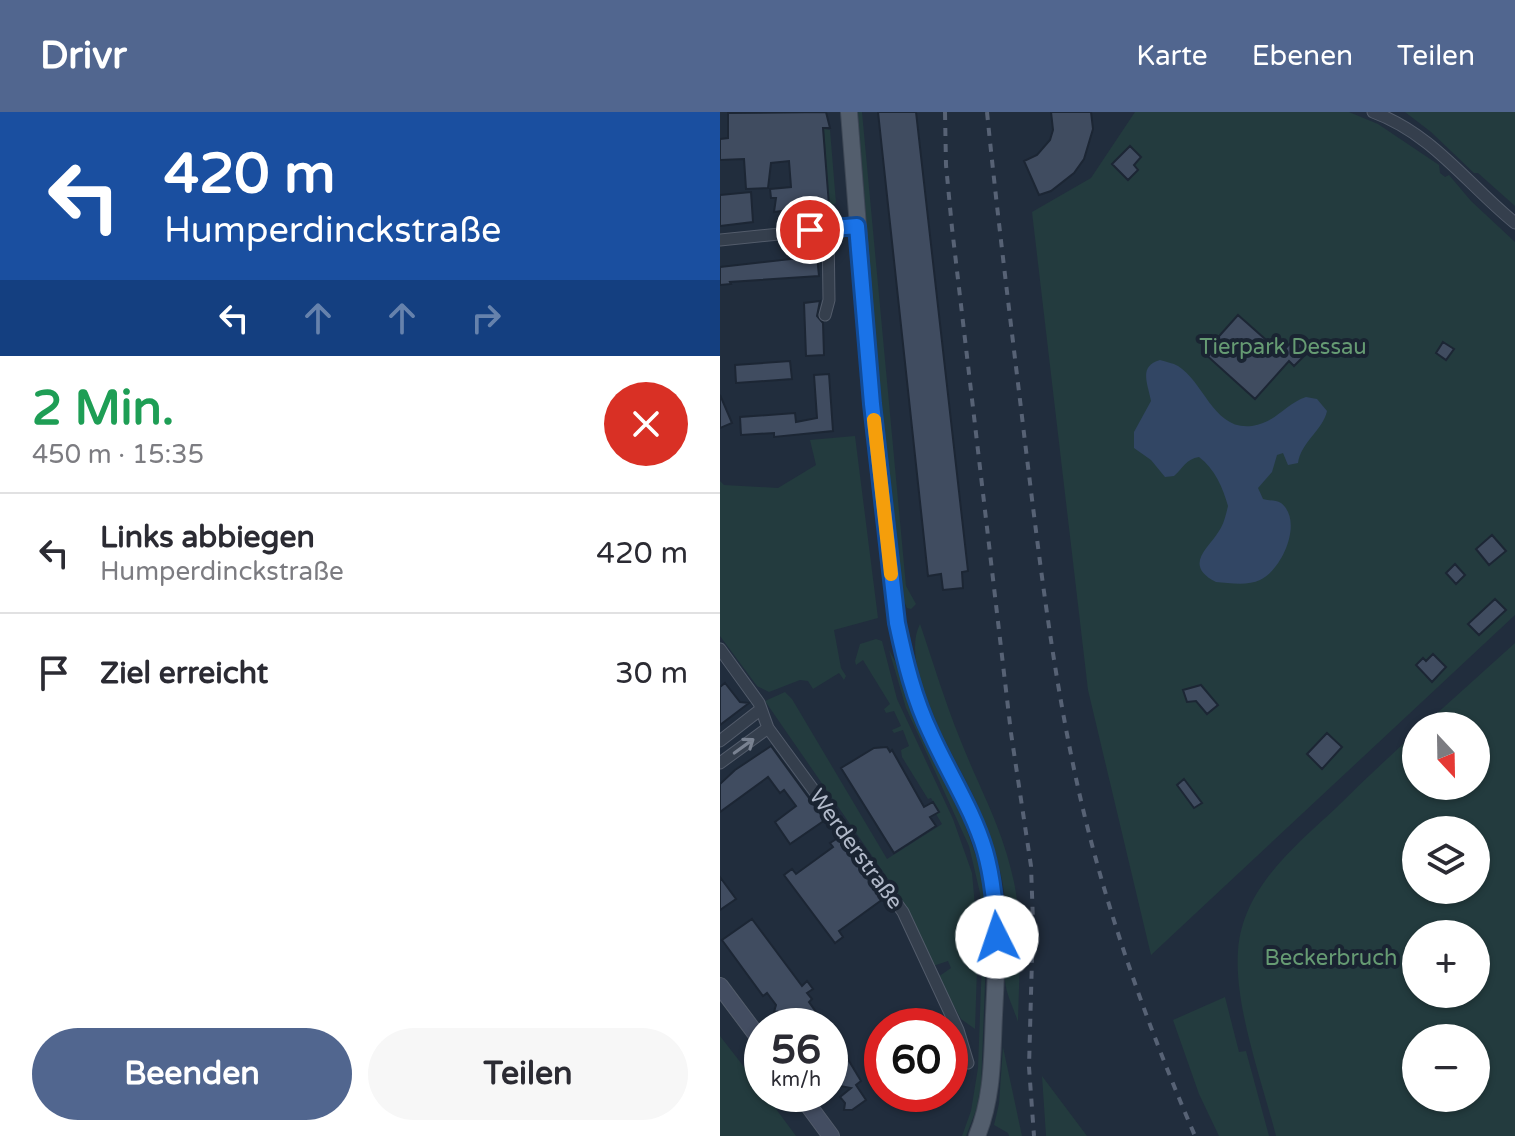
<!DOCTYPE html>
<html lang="de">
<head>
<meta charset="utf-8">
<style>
  :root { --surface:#fff; --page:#f7f7f7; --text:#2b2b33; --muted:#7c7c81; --line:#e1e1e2; --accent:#51668f }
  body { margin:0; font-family:"Varela Round",sans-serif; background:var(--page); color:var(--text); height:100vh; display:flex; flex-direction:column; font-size:30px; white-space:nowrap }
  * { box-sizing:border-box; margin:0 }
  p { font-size:26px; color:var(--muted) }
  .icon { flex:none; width:44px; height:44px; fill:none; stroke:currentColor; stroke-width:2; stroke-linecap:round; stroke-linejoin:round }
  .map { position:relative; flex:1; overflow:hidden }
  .details { display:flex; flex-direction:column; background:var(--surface); width:720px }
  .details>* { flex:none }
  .banner { background:#1a4fa0; color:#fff; overflow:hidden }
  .needle { width:52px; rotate:158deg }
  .buttons { position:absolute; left:682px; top:600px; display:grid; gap:16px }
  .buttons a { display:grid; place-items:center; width:88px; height:88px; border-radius:50%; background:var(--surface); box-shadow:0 2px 6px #0004; font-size:40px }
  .speed { position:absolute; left:24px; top:896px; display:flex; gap:16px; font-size:40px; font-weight:700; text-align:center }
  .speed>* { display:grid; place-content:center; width:104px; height:104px; border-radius:50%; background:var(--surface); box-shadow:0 2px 6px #0004; line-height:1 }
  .speed small { font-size:20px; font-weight:400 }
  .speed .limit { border:12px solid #d22; background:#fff; color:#111 }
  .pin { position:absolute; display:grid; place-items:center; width:68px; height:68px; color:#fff; margin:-34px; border:4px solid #fff; border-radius:50%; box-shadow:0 2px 8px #0007 }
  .me { position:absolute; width:88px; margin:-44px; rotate:356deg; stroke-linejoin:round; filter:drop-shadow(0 0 6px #0008) }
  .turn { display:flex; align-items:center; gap:28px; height:168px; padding:0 32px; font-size:36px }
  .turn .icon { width:104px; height:104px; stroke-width:2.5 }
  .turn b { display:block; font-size:56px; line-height:68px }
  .lanes { display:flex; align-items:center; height:76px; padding:0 32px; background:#0003; justify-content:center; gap:40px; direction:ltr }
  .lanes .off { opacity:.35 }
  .round { display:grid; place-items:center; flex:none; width:84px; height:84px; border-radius:42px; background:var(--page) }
  .summary { display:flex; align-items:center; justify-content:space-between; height:136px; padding:0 32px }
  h1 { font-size:48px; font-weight:700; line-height:60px; color:#1e9e55 }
  .cta { display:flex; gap:16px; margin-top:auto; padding:16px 32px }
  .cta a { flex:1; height:92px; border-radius:48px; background:var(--accent); color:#fff; font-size:32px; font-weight:700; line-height:92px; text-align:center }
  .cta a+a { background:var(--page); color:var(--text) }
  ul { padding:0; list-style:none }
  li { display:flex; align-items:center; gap:24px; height:120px; padding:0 32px; border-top:2px solid var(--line) }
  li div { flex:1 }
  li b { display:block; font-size:30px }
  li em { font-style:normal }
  header { display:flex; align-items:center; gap:48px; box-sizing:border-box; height:112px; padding:0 40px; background:var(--accent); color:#fff }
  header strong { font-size:38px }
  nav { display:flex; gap:44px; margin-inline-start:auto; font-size:28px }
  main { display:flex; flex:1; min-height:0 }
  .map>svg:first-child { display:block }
</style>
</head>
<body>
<header>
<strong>Drivr</strong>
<nav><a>Karte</a><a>Ebenen</a><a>Teilen</a></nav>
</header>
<main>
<section class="details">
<div class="banner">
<div class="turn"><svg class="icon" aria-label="left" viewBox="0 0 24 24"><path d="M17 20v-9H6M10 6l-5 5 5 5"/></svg><div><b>420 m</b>Humperdinckstraße</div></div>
<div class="lanes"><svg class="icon" aria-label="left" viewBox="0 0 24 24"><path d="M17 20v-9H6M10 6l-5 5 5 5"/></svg><svg class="icon off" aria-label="ahead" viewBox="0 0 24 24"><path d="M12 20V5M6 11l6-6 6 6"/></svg><svg class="icon off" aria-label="ahead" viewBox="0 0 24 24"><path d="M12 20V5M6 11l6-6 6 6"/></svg><svg class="icon off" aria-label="right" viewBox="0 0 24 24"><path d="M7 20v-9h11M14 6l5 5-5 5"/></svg></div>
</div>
<div class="summary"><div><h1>2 Min.</h1><p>450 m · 15:35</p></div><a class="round" style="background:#d93025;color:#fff"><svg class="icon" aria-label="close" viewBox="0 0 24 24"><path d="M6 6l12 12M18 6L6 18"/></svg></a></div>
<ul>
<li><svg class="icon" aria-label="left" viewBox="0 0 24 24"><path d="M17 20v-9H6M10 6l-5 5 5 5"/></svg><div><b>Links abbiegen</b><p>Humperdinckstraße</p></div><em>420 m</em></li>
<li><svg class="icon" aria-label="arrive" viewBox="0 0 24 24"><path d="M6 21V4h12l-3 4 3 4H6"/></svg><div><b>Ziel erreicht</b></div><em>30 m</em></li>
</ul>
<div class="cta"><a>Beenden</a><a>Teilen</a></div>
</section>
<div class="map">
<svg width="795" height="1024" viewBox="0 0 795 1024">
  <rect width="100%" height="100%" fill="#212d3d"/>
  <path fill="#233b3e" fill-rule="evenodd" d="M138,0h4l44,474 10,18 -5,5 -4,-1 -4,-9 -23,-206z
    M415,0h214l29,12 61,41 1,8 5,4 4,-2 22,26 44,41v373l-364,340 -63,-265 -56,-478 59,-34z
    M685,0h110v94l-37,-33h-4l-43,-41z
    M104,17l6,1 6,73 -14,7 -1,-2 8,-3z
    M135,324l23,182 -44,12 7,38 5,8 -2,4 -5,-7 -26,16 -5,-8 -8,-1 -31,12 -12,-6 -37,-50v-155l4,4 54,3 38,-23 -6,-25z
    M200,512c13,38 25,78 40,115 20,51 42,87 54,143 9,45 5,94 4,140 -4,-13 -12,-28 -13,-41 -2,-25 3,-50 1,-74 -3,-35 -14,-68 -28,-101 -18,-42 -81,-138 -58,-182z
    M156,527l6,2 15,58 56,120 19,54 6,66 -3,90 -14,-10 -23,-42 13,-9 -3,-7 -15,5 -18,-43 -18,-31 -132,-191 20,-9 7,7 95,160 55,-35 -9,-15 3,-2 -5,-9 -3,1 -26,-42 -1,-7 8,-4 -6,-16 -9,3 -2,-3 9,-4 -7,-15 -8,2 -2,-4 6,-5 -27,-44 -7,5 -1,-4 5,-17z
    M795,531v493h-239c-14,-55 -42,-130 -38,-185 4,-62 56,-104 98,-143 26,-26 53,-51 80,-76v54h60v-60h-53zM696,718h60v60h-60zM696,822h60v60h-60zM696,926h60v60h-60z
    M169,538l6,11 17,52 52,109 18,51 4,28 1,31 -6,153 -5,25 -10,26h-4l9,-25 7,-43 5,-134 -3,-41 -11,-47 -63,-138z
    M505,885l14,55 7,-1 23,85h-50l-20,-42 -26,-74z
    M0,924l42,54v4h3l31,42h-76z
    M283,935l19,89h-13l-1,-3 -14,-8 5,-21z
    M322,964l45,60h-41z"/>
  <path fill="#324664" d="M440,248c6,2 13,3 18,6 26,16 36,65 74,60 25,-4 33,-22 54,-29l11,2 10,12c-4,19 -26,31 -29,52l-10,2 -5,-12 -6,2 -5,17 -14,16 5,11c6,2 13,1 18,4 23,18 1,67 -21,77 -12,6 -31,3 -44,2 -33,-17 -8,-33 3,-51 5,-7 7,-17 9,-25 -5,-18 -13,-37 -29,-49 -13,2 -16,11 -25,19l-9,1 -14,-17 -17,-12v-16l17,-31c-3,-17 -13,-35 9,-41z"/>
  <path fill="#404c60" stroke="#1c2634" stroke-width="2" d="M106,0l4,16h-7l6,77 -55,7 2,-14h-5l-1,-9 21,-2 -2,-26 -18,2 -3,25 -22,1 -2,-30 -24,1v-21l8,-1v-25z
    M158,0h38l52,459 -6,1 1,16 -20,2 -2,-16 -13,2z
    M331,0h40l2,17 -9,30 -10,14 -23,18 -12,4 -15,-34 13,-6 13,-15 3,-10z
    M410,34l11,11 -7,8 4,5 -10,10 -16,-16z
    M31,80l2,30 -33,4v-31z
    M97,144l2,20 -89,6 1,2 -11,1v-18z
    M100,189l-3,15 6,7 1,32 -18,1 -2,-53z
    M518,203l43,38 16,-17 14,13 -17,17 -5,-5 -34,38 -51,-46z
    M723,230l11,7 -8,11 -10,-7z
    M70,249l2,18 -56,4 -1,-18z
    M109,262l4,57 -59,6v-4l-33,2 -1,-18 55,-4 1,9 21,-4 -3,-43z
    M0,283l12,28 -12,5z
    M772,423l14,16 -17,14 -13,-16z
    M735,452l10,11 -9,9 -10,-11z
    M775,487l11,11 -27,25 -11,-11z
    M713,542l13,13 -14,15 -16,-17 7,-7 3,3z
    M5,571l15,19 9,1 -29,22v-38z
    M481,573l17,20 -11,9 -11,-13 -9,1 -4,-12z
    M607,621l15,14 -20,22 -15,-15z
    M51,634l54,74 -35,24 -15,-22 21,-16 -12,-16 -4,3 -12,-16 -48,35v-28l15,-14z
    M167,635l3,5 2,-2 32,57 9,-5 6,10 -9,5 6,9 -42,27 -53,-85 33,-20z
    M464,667l18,24 -8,5 -17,-23z
    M118,726l45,61 -44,32 4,6 -8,6 -51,-68 8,-6 4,5 37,-27 -3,-4z
    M0,765l16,22 -16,11z
    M32,807l50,67 5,-5 6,8 -6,4 5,6 -3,3 17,24h-24l-9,-13 -7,5 -4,-7 -8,1 2,-7 -9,-12 -4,3 -41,-56z
    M110,928l13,18 3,-2 15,25 -5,4 10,15 -14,10h-8l1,-7 -5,-6 11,-9 -21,-4z"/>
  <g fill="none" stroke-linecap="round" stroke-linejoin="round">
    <g stroke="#535c6b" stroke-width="13">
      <path id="street" d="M653,0c60,22 94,72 142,111
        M0,128l137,-14
        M105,203l4,-15 -1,-72
        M0,537l39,54 9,25 135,184 55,118 10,33
        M0,629l41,-32
        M0,651l48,-35"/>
    </g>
    <g stroke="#535c6b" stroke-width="18">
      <path id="secondary" d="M0,874l42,56
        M80,982l31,42"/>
    </g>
    <g stroke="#3e4856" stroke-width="18">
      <path id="primary" d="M129,0l23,292 25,219c8,38 18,76 34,111 16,36 37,68 50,105 20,57 16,117 13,176 -2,42 -1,82 -17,121"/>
    </g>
    <use href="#street" stroke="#353f4d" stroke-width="11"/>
    <use href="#secondary" stroke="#434d61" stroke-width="16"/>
    <use href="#primary" stroke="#535e6d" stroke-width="16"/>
    <path stroke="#576275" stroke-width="4" stroke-dasharray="8 8" stroke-linecap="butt" d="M225,0l1,53 6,63 59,505 20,133 2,56 -4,145 5,69
      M267,0c11,110 25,220 38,330 15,122 29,243 57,363 27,114 67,224 113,331"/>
  </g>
  <defs><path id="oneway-shaft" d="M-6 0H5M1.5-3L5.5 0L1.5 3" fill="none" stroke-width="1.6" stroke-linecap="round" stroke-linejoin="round" transform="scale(2)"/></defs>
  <use stroke="#798291" href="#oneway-shaft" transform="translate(24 634) rotate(-36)"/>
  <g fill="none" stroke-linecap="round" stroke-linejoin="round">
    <g stroke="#114b97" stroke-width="20">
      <path id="route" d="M90,118l47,-4 15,178 25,219c8,38 17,76 34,111 18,40 42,76 54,117 8,28 10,57 12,86"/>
    </g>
    <use href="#route" stroke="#1a73e8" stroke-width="14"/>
    <path stroke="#f59e0b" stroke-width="14" d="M154,308l17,154"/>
  </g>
  <g text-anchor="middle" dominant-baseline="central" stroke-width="8" stroke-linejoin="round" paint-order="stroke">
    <g font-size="22" fill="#669b73" stroke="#1a2432">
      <text x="563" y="235">Tierpark Dessau</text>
      <text x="611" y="846">Beckerbruch</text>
    </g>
    <g font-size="22" fill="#b1b9c9" stroke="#1a2432">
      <text transform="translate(136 737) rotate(54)">Werderstraße</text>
    </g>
  </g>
</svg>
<div class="buttons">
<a><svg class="needle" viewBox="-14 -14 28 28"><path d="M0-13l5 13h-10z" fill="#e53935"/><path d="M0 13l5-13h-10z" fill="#7c7c81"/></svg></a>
<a><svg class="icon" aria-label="layers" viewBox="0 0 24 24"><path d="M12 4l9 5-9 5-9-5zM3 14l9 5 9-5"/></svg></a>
<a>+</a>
<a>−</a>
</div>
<div class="speed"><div>56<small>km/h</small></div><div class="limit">60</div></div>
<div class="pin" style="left:90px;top:118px;background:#d93025"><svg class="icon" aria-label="arrive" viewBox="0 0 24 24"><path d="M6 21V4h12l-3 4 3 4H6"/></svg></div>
<svg class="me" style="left:277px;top:825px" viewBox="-20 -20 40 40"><circle r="19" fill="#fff"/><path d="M0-13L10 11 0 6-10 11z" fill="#1a73e8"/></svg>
</div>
</main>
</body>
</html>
